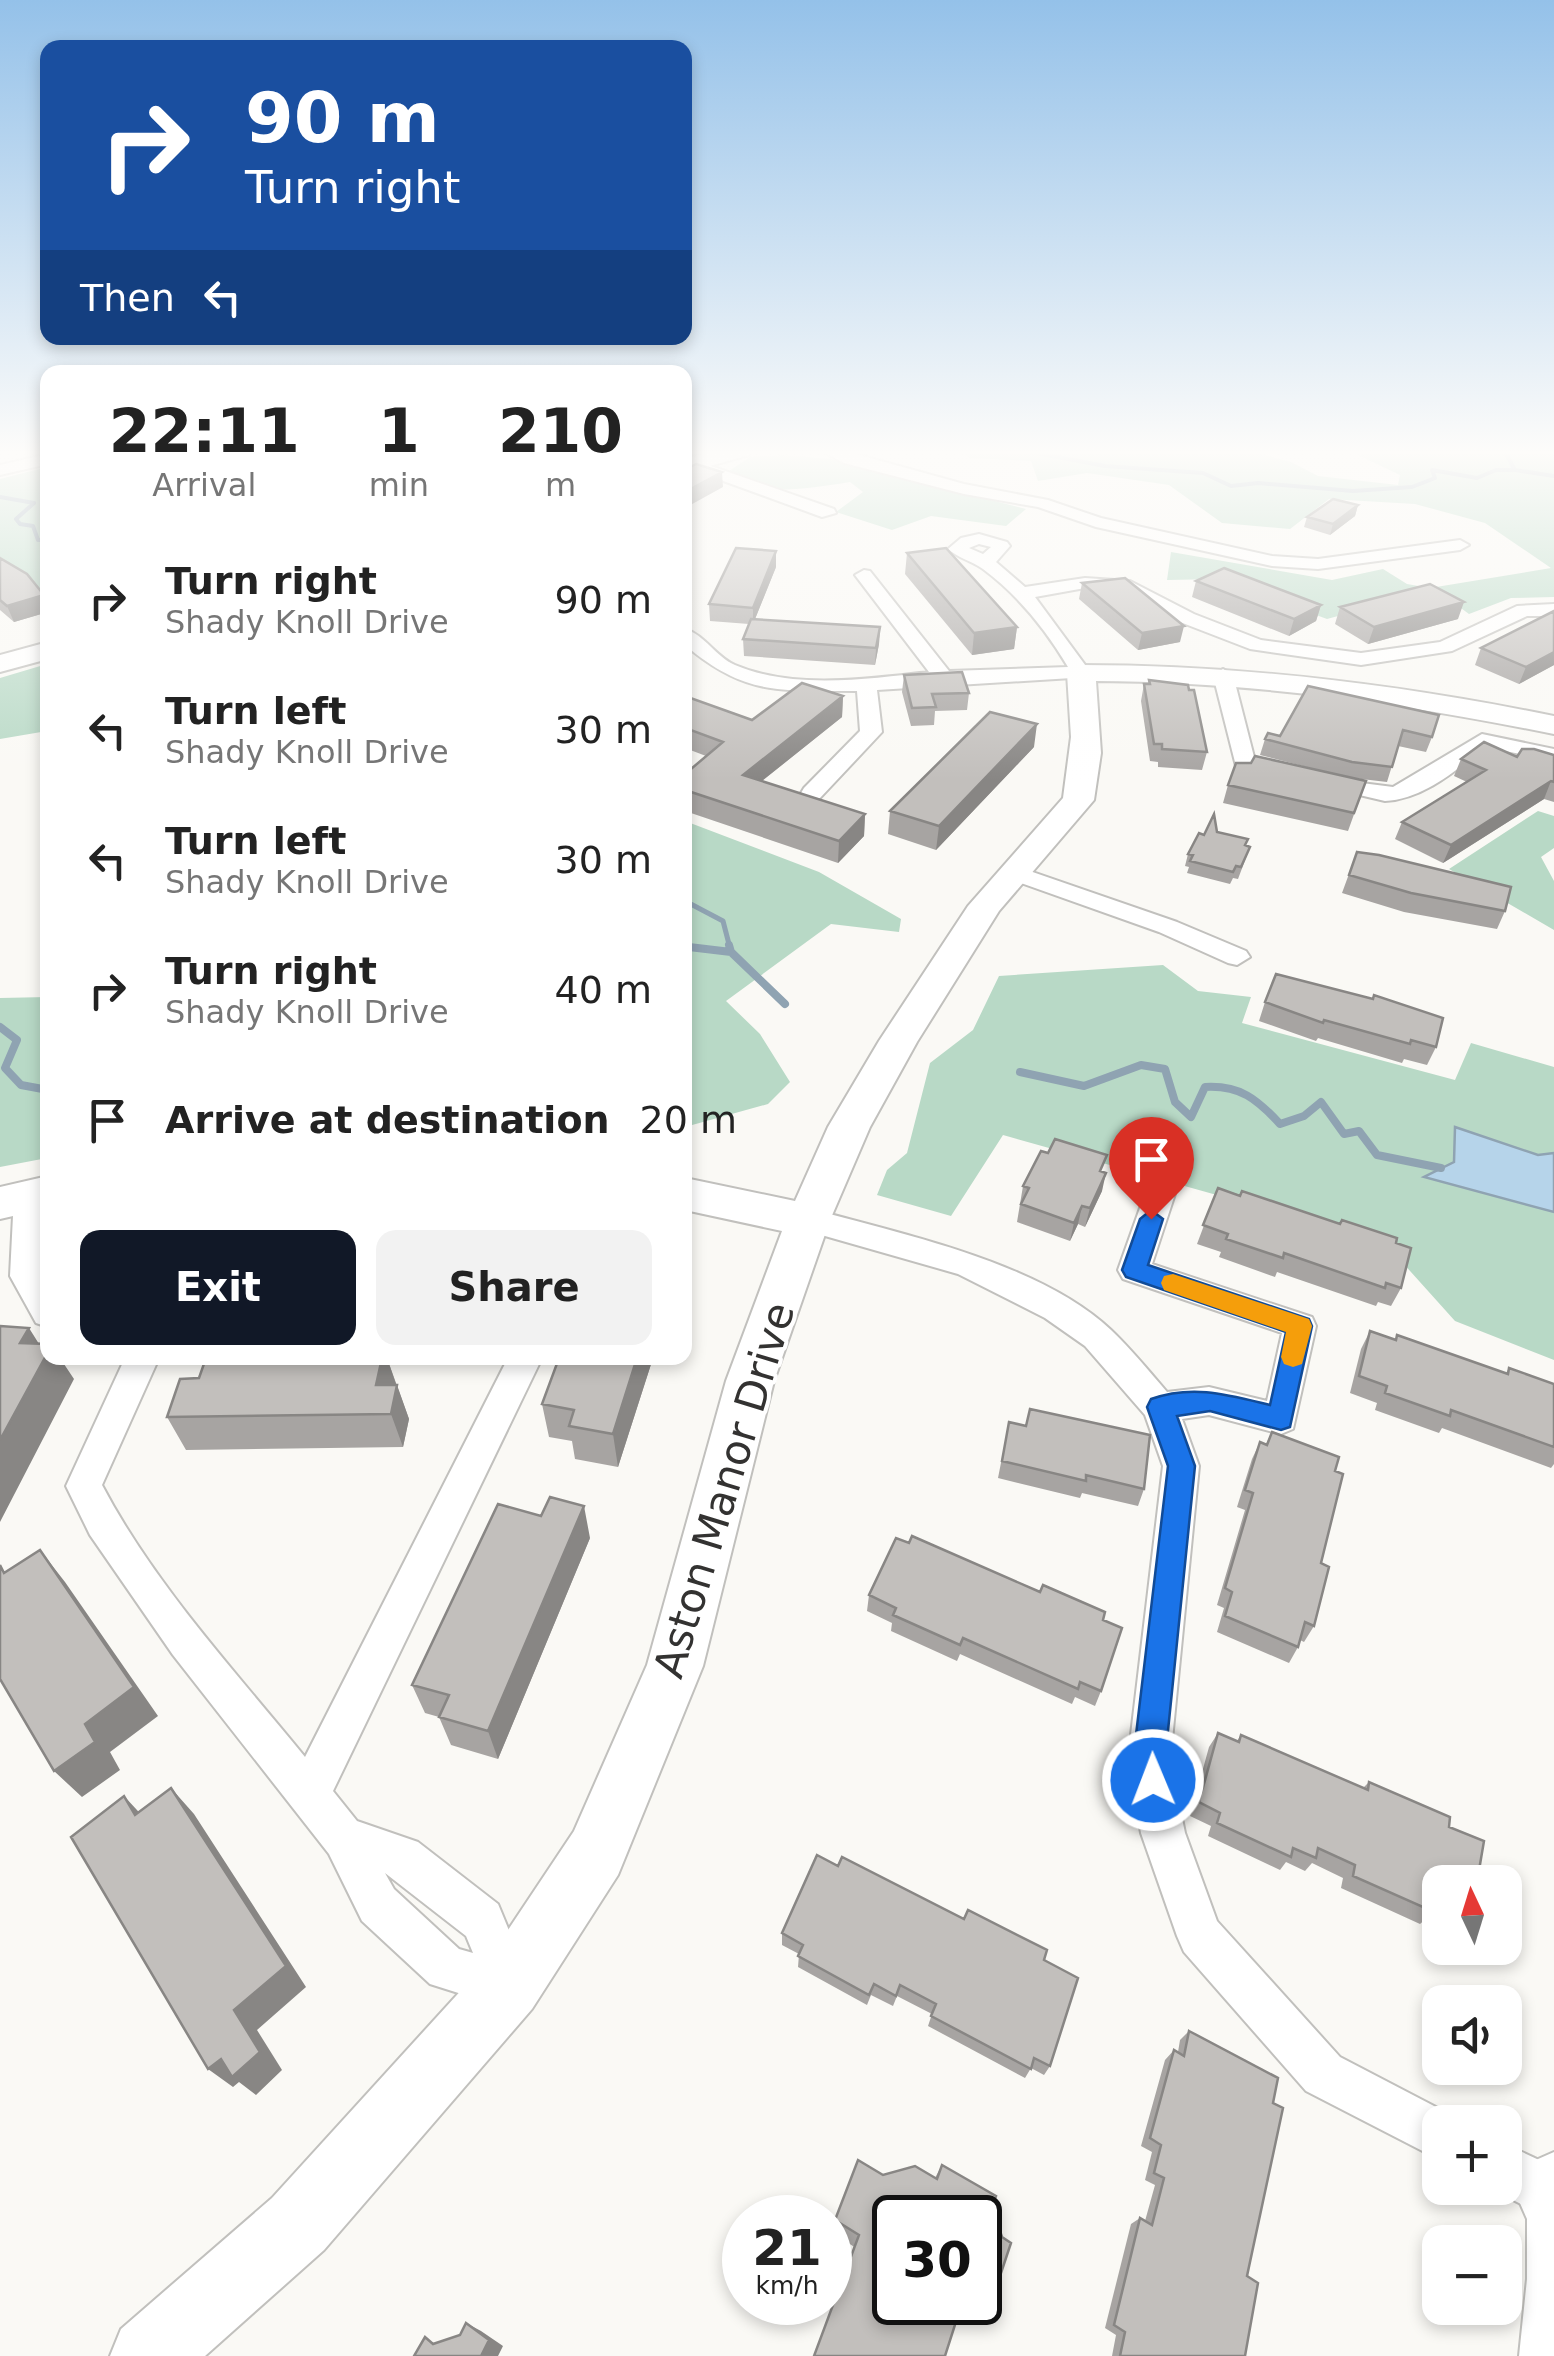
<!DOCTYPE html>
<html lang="en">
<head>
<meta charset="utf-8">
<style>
  :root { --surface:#fff; --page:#f2f2f2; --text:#222; --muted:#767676; --accent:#111827 }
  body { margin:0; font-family:"DejaVu Sans",sans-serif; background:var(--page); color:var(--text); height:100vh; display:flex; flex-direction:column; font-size:38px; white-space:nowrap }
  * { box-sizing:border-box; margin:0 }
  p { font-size:32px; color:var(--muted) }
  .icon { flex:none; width:55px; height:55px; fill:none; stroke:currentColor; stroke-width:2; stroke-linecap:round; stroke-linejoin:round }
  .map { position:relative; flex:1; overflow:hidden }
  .side { position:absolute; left:40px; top:365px; width:652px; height:1000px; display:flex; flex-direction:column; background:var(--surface); border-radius:20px; box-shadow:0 5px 15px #0003 }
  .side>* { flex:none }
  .banner { position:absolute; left:40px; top:40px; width:652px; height:305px; border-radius:20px; box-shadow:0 5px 15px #0003; background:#1a4fa0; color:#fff; overflow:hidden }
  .needle { width:65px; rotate:356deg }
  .fabs { position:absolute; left:1422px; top:1865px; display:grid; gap:20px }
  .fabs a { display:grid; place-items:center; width:100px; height:100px; border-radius:20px; background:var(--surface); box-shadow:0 5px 15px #0003; font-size:50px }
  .speed { position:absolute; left:722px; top:2195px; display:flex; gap:20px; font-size:50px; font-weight:700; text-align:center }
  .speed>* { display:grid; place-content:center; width:130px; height:130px; border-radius:50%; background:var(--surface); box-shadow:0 5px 15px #0003; line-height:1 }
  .speed small { font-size:25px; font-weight:400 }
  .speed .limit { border:5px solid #111; border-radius:15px; background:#fff; color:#111 }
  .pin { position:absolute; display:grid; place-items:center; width:85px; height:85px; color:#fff; margin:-102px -42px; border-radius:50% 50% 50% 0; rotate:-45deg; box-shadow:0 0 10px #0007 }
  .pin .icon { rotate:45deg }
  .me { position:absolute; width:110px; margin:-55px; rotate:359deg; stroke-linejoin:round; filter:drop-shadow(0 0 8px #0008) }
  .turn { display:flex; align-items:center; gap:35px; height:210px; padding:0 40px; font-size:45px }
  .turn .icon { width:130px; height:130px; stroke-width:2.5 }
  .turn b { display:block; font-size:70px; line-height:85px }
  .then { display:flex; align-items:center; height:95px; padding:0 40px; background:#0003; gap:20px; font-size:38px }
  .eta { display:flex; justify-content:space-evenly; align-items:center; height:170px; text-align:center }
  .eta b { font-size:60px; font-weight:700; line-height:70px }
  .cta { display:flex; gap:20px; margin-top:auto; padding:20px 40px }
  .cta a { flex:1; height:115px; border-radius:20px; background:var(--accent); color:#fff; font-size:40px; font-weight:700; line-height:115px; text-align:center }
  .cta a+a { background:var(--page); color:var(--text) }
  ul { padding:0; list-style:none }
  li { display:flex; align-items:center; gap:30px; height:130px; padding:0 40px }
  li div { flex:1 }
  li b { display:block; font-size:38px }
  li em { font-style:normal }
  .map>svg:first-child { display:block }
</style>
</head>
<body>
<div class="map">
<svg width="1554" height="2356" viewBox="0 0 1554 2356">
  <rect width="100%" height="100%" fill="#faf9f5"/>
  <path fill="#b8d9c6" d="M963,450l294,3 34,9 27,14 80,9 2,-10 -42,-20 37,-5h159v147l-43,1 -42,16 -15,-11 -35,-9 -92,25 -109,-40 -51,1 4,-28 161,28 51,-11 24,15 23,4 121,-20 -66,-45 -70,-19 -86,-5 -39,30 -68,-6 -53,-38 -82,-12 -49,8 -7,-20 -62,-3z
    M783,455l48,4 195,50 -20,17 -75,-10 -39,14 -56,-18 27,-20 -13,-10c-43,7 -92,14 -133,-3l33,-22z
    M47,467v133l-47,-38v-83z
    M47,664v67l-47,8v-61z
    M1538,811l16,5v32l-13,9 13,24v49l-105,-61z
    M685,821l134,51 82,47 -2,13 -68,-8 -105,77 34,33 30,48 -22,22 -83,23z
    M1163,965l35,26 53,6 -9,26 213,57 16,-37 83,24v86l-16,2 -83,-28 -1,35 -28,15 128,35v148l-99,-39 -71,-79 -381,-107 -52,81 -74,-21 10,-25 20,-17 23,-90 43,-33 26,-54z
    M48,997l-1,161 -47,9v-169z"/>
  <path fill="#b6d4ea" stroke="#8fa3b2" stroke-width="2.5" d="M1455,1127l83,28 16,-2v59l-130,-35 30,-15z"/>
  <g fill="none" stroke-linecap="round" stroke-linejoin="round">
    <path stroke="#8fa3b2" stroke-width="4" d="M1020,450l85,16 98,7 28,13 27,-3 95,8 59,-4 23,-9 -3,-8 45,8 19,-8h19
      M1504,450l11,20 39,6
      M0,497l34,6 -18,16 4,5 13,2 5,14h10"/>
    <path stroke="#8fa3b2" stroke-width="5" d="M685,901l38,20 7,27
      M688,948h8"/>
    <path stroke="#8fa3b2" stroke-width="8" d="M729,945l2,7 54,52
      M685,951l4,-4 42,5
      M0,1027l17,13 -12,28 16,17 27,5
      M1020,1072l64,14 57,-21 24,4 10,33 16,15 14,-30c35,-2 52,12 75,37l24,-8 17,-14 23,32 15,-3 18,24 64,13"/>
    <g stroke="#c1c0bd" stroke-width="4">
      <path id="street" d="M820,450h21l123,34 84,16 53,18 171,38 46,3 142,-19 9,5 -9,5 -142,19 -46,-3 -176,-39 -58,-20 -74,-13 -120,-31z
        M48,454v10l-48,11v-10z
        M691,459l143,50 2,4 -14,4 -137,-50v-6z
        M979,534l28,8 3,4 -14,16 29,25 60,-9 45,3 64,33 67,26 100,13 79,-11 77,-36 37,-2v12h-27l-75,35 -91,14 -111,-16 -70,-27 -54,-31 -41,-3 -50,9 56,76 -3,4 -211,13 5,42 -62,66h-16l-3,-5 3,-5 56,-57 -3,-40c-76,-1 -111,6 -172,-46v-16c20,6 31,28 50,36 59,25 132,14 194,7l-74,-97 9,-5 6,1 79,100 119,-4c-22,-37 -50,-72 -85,-98 -11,-8 -25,-11 -35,-20l13,-11zM979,544l12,3 -8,7 -14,-6z
        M1223,669l10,6 21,82 92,24 47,6 89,-53 72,15v12l-68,-14c-30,23 -62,52 -101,54l-149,-35 -23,-91z
        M1015,866l162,56 69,29 4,6 -13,8 -9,-2 -69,-31 -152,-54 -4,-5 4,-5z
        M1160,1183l11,3 4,8 -23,70 160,53 4,9 -23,103 -12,5 -72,-19 -27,4 17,47 -29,294 15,73 32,88 123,136 117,61 2,4h-19v38l-134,-69 -122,-139 -7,-16 -36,-103 -13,-73 35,-294 -18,-51 -60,-69 -40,-28 -87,-44 -161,-46 -4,-8 4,-8 11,-4c93,26 231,54 303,122 20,19 38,41 56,62l42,-5 58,14 15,-68 -159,-54 -5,-9 27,-76 4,-8z
        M29,1185l11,3 4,8 -2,79 6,9v43l-12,-4 -26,-47 4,-80 4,-8z
        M125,1358h34l-57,127c52,99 133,186 203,272l203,-399h34l-209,433 24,30 61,21 80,62 34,82 -7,16 -16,7 -79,-25 -68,-63 -33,-67 -156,-199 -83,-120 -24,-49zM385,1873l81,63 7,17 -14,-4 -65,-60z
        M1505,2144l49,23v189h-35l8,-77v-72l-38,-19h16z"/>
    </g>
    <g stroke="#c1c0bd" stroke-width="4">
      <path id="secondary" d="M717,450h35l-3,5 -64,18v-14z
        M48,642v17l-48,13v-17z
        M1081,665c160,0 316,19 473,51v18c-152,-31 -303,-52 -458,-53l5,72 -7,47 -95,111 -82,131 -47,85 -40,93 -56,161 -71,285 -85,209 -86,134 -208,241 -119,106h-95l11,-27 151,-131 214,-235 88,-132 73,-166 79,-284 56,-150 -97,-21v-32l110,23 33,-74 51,-86 89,-135 95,-108 8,-61 -4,-64z
        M48,1176v32l-48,11v-32z
        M1554,2152v77l-2,1 -25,-11 -11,-25 13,-31z"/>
    </g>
    <use href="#street" fill="#fff" fill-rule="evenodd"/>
    <use href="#secondary" fill="#fff" fill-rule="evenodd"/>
  </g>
  <path fill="#a7a4a2" d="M1358,505l-3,11 -25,19 -26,-8 3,-10z
    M907,553l110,74 -3,22 -42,6 -67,-81z
    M0,558l44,37 4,8v9l-34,10 -14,-12z
    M776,567l-21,52 125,8 -1,17 -4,21 -131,-9 -1,-17 6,-15 -39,-3 -1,-17z
    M1196,581l125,24 -5,16 -27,15 -97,-39z
    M1082,583l98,59 -42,8 -59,-51z
    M1340,607l118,12 -90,25 -33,-20z
    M1554,611v54l-35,19 -44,-19 6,-17z
    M904,675l65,18 -2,17 -32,1 -1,14 -23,1 -9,-34z
    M1149,680l58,72 -5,18 -44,-3v-5l-8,-1 -9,-60 3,-17h4z
    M1308,686l124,51 -6,15 -28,-6 -11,36 -34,-4 13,3 -18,50 -125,-28 5,-18 98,-13 -66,-17 5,-16 15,-3z
    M685,696l67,24 91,-24 -1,21 -80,64 103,33 -1,22 -26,27 -153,-52v-37l21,-18 -21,-8z
    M1034,747l-98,103 -48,-16 2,-23z
    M1554,755v47l-10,-3 -101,64 -48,-24 7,-17 65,-40 -13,-6 7,-17z
    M1204,835l46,12 -12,32 -5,-1 -3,6 -43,-11 2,-6 -4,-1 3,-12z
    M1357,852l148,59 -8,18 -93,-17 -62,-19z
    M1265,1002l171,45 -9,18 -23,-6 -2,4 -84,-25 -2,3 -57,-20z
    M1103,1172l-1,19 -17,36 -7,-3 -8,17 -53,-19 6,-36z
    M1218,1188l178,55 5,45 -10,18 -13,-4 -2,4 -99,-34 -2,5 -56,-20 2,-5 -24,-8z
    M1370,1331l25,9 2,-5 109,38 3,-5 45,16v80l-3,4 -109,-40 -3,5 -64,-23 2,-7 -27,-10 11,-44z
    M206,1358h181l22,61 -6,28 -217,3 -19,-33 32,-39z
    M653,1358l-35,109 -43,-8 -3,-18 -23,-4 -7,-33z
    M1030,1409l114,80 -6,17 -56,-13 -2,5 -82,-20 11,-56 17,4z
    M1272,1432l63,39 -14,92 -7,63 -10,16 -4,-2 -2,7 -9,16 -72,-31 7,-24 -7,-3 28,-95 -8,-3 15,-48 8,-17 6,2z
    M590,1538l-92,221 -47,-14 -12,-28 -14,-4 -13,-28z
    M869,1595l234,25 -2,71 -6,15 -20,-9 -3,7 -112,-50 -3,7 -66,-30 1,-8 -25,-12z
    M1218,1733l19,8 4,-6 122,53 6,-6 71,100v42l-12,-7 -8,7 -79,-36 2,-10 -31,-15 -7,8 -19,-9 -6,8 -72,-34 3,-10 -21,-10 19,-69z
    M838,1866l206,94 6,106 -6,9 -13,-7 -6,10 -97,-52 4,-12 -35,-18 -4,10 -22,-11 -4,10 -69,-38 1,-13 -17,-9v-12z
    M1189,2031l84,72 -26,173 -2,80h-133l4,-21 -11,-7 26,-104 9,-6 5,3 10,-36 -10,-5 7,-28 -11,-6 24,-86 9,-10 4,2 2,-12z
    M942,2165l50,42 9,66 -10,9 -8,-5 -11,35 -9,8 -131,-88 3,-12 48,-45 52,3z"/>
  <path fill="#888684" d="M722,472l1,15 -38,21v-16z
    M1358,505l-3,11 -25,19 3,-11z
    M776,551v16l-23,57v-16z
    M44,595l4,8v9l-34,10 -7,-16z
    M1464,602l-6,17 -90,25 6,-17z
    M1321,605l-5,16 -27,15 5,-17z
    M1184,626l-4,16 -42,8 4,-17z
    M880,627l-1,17 -4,21 1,-17z
    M1017,627l-3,22 -42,6 2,-22z
    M1554,652v13l-35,19 7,-17z
    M843,696l-1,21 -99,79v-21z
    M1037,724l-3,23 -98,103 3,-24z
    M1551,781l-7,18 -101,64 8,-18z
    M865,814l-1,22 -26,27 1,-22z
    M1106,1173l-4,18 -17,36 5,-19z
    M1082,1206l-4,18 -8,17 4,-18z
    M29,1328l17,27 2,-3v6h12l14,21 -74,143v-82l20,-97z
    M382,1358h5l9,26 -6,30 -14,-29z
    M637,1358h16l-35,109 -5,-33z
    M397,1385l12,34 -6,28 -12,-33z
    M584,1506l6,32 -92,221 -10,-28z
    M40,1550l25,32 93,134 -48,36 10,18 -38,27 -28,-26 31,-47z
    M171,1788l23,26 112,173 -49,43 25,40 -26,25 -17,-13 -6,5 -25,-18 26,-59z
    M124,1796l25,27 -14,-8z
    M466,2323l15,8 22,15 -5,10h-17z"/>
  <path fill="#c2bfbc" stroke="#888684" stroke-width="2.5" d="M696,464l26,8 -37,20v-22z
    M1333,499l25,6 -25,19 -26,-7z
    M736,548l40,3 -23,57 -44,-4z
    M946,548l71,79 -43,6 -67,-80z
    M0,558l27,16 17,21 -37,11 -7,-6z
    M1224,568l97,37 -27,14 -98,-38z
    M1125,578l59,48 -42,7 -60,-50z
    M1430,584l34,18 -90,25 -34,-20z
    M1554,611v41l-28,15 -45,-19z
    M751,619l129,8 -4,21 -133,-9z
    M962,672l7,21 -37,1 4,13 -24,1 -8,-33z
    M1149,680l39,5 1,5h5l13,62 -45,-3v-5h-8l-10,-60h6z
    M802,683l41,13 -100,79 122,39 -26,27 -154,-51v-16l38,-32 -38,-14v-32l67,24z
    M1308,686l131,29 -7,22 -29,-7 -11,37 -40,-5 -87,-23 3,-6 12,3z
    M990,712l47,12 -98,102 -49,-15z
    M1484,742l33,15 5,-8h12l20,6v27l-3,-1 -100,64 -49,-23 84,-52 -25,-11z
    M1255,756l111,25 -12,32 -126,-28 8,-22h15z
    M1214,814l3,18 31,7 -3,6 5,2 -9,20 -5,-1 -3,6 -43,-11 3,-6 -5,-1 11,-21 5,2z
    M1357,852l22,3 132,32 -6,24 -94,-18 -62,-18z
    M1276,974l97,25 1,-4 69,23 -7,29 -25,-7 -1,4 -86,-24 -1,3 -58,-21z
    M1055,1139l52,16 -7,16 6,2 -16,35 -8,-2 -8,17 -53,-19 8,-16 -6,-2 18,-35 7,2z
    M1218,1188l22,8 2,-5 98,33 2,-4 55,18 -1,5 15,5 -10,40 -15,-5 -1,5 -101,-35 -1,5 -57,-19 2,-5 -25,-9z
    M0,1326l29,2 -9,15 28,1v8l-48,88z
    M1370,1331l26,9 1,-5 111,39 1,-6 45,16v63l-103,-37 -1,6 -65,-23 2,-7 -28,-10z
    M206,1358h176l-6,27h21l-6,29 -224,3 13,-38 19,-1z
    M559,1358h78l-24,76 -44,-8 5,-16 -32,-6z
    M1030,1409l120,26 -6,54 -58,-14v6l-84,-20 7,-39 17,4z
    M1272,1432l67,25 -4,14 8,3 -22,89 8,4 -15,59 -9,-4 -7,25 -73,-31 7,-24 -7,-4 28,-95 -8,-3 15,-48 7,3z
    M550,1497l34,9 -96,225 -49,-14 10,-22 -37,-10 86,-181 43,12z
    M912,1536l128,56 3,-7 62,27 -2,8 19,8 -21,63 -21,-9 -2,7 -115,-51 -3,7 -67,-30 3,-7 -27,-13 27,-57 13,5z
    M40,1550l94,137 -49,37 10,18 -41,29 -54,-92v-114l4,8z
    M1218,1733l21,9 2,-7 127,55 1,-8 81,35 -1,10 35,14 -7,41h-37v22l-5,-2 -1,10 -81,-36 2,-11 -37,-17 -2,10 -23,-10 -2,9 -74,-34 3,-10 -21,-11z
    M171,1788l115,178 -52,44 26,42 -28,25 -11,-18 -13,10 -137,-232 53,-41 11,19z
    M817,1855l21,11 4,-9 122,62 4,-9 79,40 -3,10 34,18 -28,88 -16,-8 -3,11 -100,-53 5,-12 -36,-19 -4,11 -22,-12 -5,11 -71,-39 5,-11 -21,-12z
    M1189,2031l89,47 -5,25 10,5 -36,168 11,7 -13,73h-125l5,-24 -11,-7 26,-107 12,7 12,-47 -10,-5 7,-28 -11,-7 24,-88 10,6z
    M858,2160l25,15 32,-9 22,13 5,-14 54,31 -4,11 10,30 9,6 -10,30 -13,-9 -8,24v-70h-85v84h80l-3,10 -11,-6 -16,50h-131l45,-121 -24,-15z
    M466,2323l23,17 -8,16h-67l11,-19 8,7 27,-9z"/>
  <linearGradient id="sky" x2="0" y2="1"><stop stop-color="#94c1e9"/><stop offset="0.58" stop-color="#fdfcfa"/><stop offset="1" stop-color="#fdfcfa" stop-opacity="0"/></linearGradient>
  <rect width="1554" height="780" fill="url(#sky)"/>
  <path fill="#1a73e8" stroke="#114b97" stroke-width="2.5" d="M1151,1210l12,9 -15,46 161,54 3,7 -22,101 -9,3 -71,-19 -33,5 18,50 -30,294 4,20 -5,11 -11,5 -11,-5 -9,-31 35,-294 -21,-59 4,-8c42,-15 78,-4 119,6l16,-73 -160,-55 -4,-7 18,-51z"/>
  <path fill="#f59e0b" d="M1173,1274l136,45 3,7 -10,38 -9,3 -9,-3 -3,-7 5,-25 -122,-42 -3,-7 3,-7z"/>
  <g text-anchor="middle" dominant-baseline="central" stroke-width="8" stroke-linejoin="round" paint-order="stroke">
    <g font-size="42" fill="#333231" stroke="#fff">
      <text transform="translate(724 1490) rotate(-73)">Aston Manor Drive</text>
    </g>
  </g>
</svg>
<div class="fabs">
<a><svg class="needle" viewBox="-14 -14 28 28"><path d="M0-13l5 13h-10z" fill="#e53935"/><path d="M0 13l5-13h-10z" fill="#767676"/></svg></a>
<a><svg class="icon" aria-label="sound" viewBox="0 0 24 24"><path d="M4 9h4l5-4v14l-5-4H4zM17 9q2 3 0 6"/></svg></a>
<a>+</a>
<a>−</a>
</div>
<div class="speed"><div>21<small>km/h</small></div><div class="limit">30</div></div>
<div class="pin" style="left:1151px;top:1219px;background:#d93025"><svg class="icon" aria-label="arrive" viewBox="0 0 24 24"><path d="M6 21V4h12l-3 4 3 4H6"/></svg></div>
<svg class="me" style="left:1153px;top:1780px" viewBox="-20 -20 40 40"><circle r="17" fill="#1a73e8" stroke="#fff" stroke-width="3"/><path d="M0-11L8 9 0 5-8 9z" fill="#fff"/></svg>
<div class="banner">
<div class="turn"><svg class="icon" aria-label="right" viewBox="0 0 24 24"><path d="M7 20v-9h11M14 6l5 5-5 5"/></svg><div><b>90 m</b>Turn right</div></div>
<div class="then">Then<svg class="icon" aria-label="left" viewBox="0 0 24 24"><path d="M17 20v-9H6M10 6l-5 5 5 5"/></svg></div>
</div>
<section class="side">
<div class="eta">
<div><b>22:11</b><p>Arrival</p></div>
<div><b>1</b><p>min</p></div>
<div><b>210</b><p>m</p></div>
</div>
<ul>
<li><svg class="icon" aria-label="right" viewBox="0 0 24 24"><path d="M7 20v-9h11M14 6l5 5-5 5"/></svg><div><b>Turn right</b><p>Shady Knoll Drive</p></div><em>90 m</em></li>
<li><svg class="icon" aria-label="left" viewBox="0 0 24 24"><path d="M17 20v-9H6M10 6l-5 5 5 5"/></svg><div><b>Turn left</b><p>Shady Knoll Drive</p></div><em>30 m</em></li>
<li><svg class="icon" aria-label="left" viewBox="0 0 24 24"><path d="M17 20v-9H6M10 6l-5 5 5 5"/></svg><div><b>Turn left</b><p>Shady Knoll Drive</p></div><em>30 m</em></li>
<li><svg class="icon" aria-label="right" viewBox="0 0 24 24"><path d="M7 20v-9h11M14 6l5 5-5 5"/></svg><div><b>Turn right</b><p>Shady Knoll Drive</p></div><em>40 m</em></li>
<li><svg class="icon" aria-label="arrive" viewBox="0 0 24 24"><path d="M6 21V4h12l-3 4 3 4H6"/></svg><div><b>Arrive at destination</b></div><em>20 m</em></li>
</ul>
<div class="cta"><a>Exit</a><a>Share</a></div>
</section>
</div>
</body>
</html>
